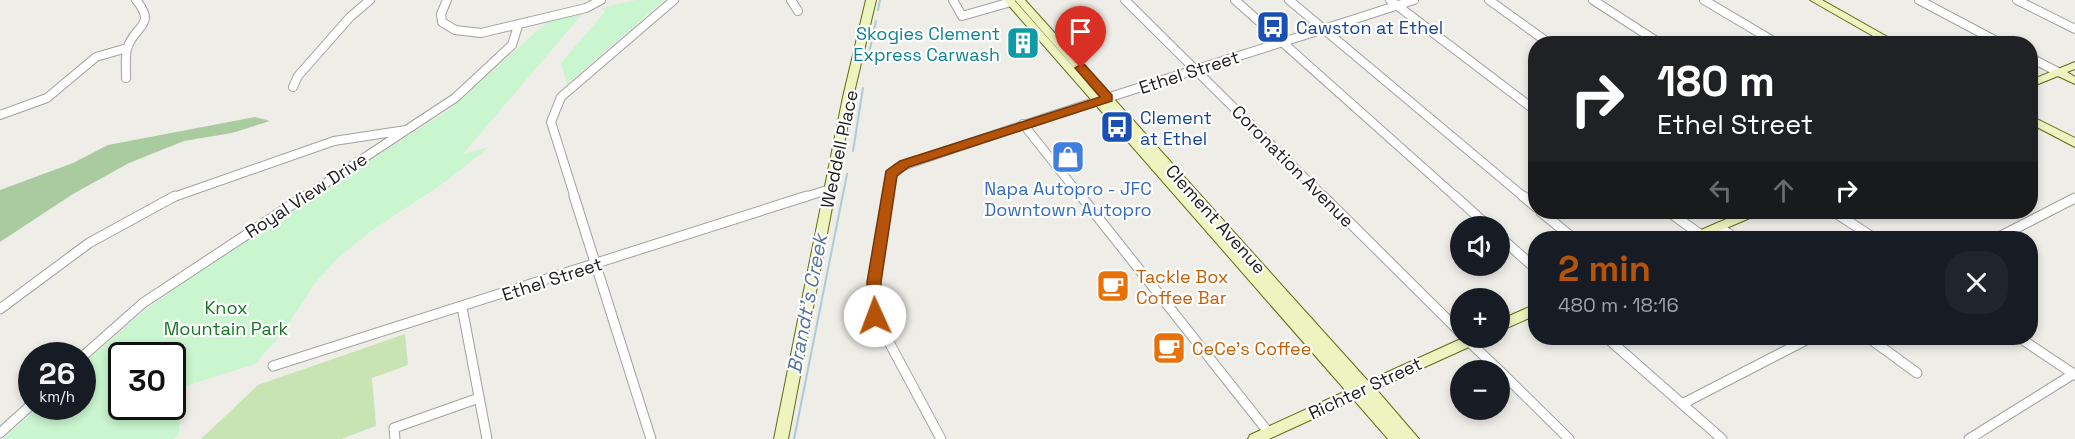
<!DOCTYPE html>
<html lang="en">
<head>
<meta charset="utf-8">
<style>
  :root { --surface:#171b24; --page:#20242c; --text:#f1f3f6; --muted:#9ea1a6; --accent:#b45309 }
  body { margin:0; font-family:"Space Grotesk",sans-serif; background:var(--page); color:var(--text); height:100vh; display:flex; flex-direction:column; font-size:22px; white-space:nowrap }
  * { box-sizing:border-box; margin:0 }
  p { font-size:20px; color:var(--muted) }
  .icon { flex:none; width:33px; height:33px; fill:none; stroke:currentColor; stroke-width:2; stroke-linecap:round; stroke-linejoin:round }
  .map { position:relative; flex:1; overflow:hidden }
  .details { position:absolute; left:1528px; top:231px; width:510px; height:114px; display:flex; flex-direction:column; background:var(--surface); border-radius:24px; box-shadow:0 3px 9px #0003 }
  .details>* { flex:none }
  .hud { position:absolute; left:1528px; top:36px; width:510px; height:183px; border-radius:24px; box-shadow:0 3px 9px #0003; background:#202124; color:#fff; overflow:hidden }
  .controls { position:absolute; left:1450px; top:216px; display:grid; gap:12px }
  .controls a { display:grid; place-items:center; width:60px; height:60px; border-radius:50%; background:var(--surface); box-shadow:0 3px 9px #0003; font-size:30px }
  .speed { position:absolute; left:18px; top:342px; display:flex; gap:12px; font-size:30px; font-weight:700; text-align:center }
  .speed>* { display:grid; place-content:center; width:78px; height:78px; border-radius:50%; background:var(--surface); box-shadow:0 3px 9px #0003; line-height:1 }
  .speed small { font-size:15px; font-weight:400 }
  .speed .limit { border:3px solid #111; border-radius:9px; background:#fff; color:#111 }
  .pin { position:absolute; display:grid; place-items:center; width:51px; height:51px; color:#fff; margin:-62px -26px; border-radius:50% 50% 50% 0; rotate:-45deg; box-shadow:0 0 6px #0007 }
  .pin .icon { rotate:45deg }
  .me { position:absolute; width:66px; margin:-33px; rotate:358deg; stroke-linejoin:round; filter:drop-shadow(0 0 4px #0008) }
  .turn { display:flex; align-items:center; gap:21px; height:126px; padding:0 30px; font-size:27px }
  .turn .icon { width:78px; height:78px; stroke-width:2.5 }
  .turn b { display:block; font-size:42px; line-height:51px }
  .lanes { display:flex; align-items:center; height:57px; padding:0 30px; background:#0003; justify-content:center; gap:30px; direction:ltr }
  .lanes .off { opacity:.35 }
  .round { display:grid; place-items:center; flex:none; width:63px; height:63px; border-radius:24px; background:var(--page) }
  .headline { display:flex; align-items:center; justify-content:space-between; height:102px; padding:0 30px }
  h1 { font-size:36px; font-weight:700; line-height:45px; color:var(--accent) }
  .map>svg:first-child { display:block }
</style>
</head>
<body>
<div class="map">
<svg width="2075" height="439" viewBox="0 0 2075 439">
  <rect width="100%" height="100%" fill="#efede7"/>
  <path fill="#c8e4b2" d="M405,334l3,31 -36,13 4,48 -35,13h-140l57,-54z"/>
  <path fill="#aacba0" d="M255,117l15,4 -38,12 -48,8 -55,22 -56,31 -73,48v-52l73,-27 35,-18z"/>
  <path fill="#c9f5cf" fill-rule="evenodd" d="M636,0h28l-97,84 -6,-21 43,-50 -2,-5z
    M583,13l-120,141 26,-7 -44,35 -74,49 -32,26 -25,27 -31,48 -28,32 -73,23 -3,47 -5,5h-171l35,-32 44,-1 1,-41 50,-45 38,-29 140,-94 138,-87 98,-88zM122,356h50v50h-50z"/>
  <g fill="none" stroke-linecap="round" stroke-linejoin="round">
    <path stroke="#acccd9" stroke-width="2" d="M878,10l2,-10
      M867,62l9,-41
      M853,151l10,-63
      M794,439l53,-265"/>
    <g stroke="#a1a1a1" stroke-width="10">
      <path id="street-far1" d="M447,0l-6,14 1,8 13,8 26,3 105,-25 15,-8
        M791,0l7,11
        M953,0l9,16 49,-14
        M1125,0l200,198
        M1235,0l222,198
        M1289,0l236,198
        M1390,0l146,111
        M1489,0l61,44
        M1593,0l68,44
        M1704,0l74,44
        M1919,0l83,44
        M2017,0l58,29
        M2031,58l27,14
        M126,78c0,-9 -1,-20 1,-29 6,-23 31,-23 9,-49
        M293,87l5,-11 52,-59 20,-17
        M0,115l47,-17 49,-41 31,-9
        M1023,124l59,74
        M171,198l163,-57 72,-11
        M303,198l152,-100 57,-53 6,-19
        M575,198l-24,-76 10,-25 113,-97
        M802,198l28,-9
        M887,198l4,-24 6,-6c171,-60 345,-112 517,-168"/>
    </g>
    <g stroke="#a1a1a1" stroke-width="11">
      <path id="street" d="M574,196l77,243
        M887,196l-13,86 1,34 66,123
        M1081,196l188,237
        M1323,196l138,137
        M1455,196l33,30
        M1523,196l13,11
        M1541,212l32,26
        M1669,212l32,23
        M1834,212l40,26
        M1719,227l16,11
        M1500,237l36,32
        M1997,238l78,-40
        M462,307l25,132
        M0,309l89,-66 86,-47
        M1465,338l34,32
        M1607,338l115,101
        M1869,338l48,35
        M2020,338l55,37
        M82,357l61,-54 162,-107
        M273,366l534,-170
        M1500,371l69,68
        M1682,404l128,-66
        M0,433l32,-29
        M395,439l-1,-11 85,-30
        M1969,439l106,-66"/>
    </g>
    <g stroke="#5e6e0f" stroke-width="2">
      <path id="secondary" d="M866,0h10l-23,97 -65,342h-14l69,-342z
        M1004,0h10l71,80 -70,-80h10l343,381 95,-43h18l-1,4 -104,47 43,50h-31l-34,-39 -85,39h-21l2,-4 96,-44z
        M1810,0h12l78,44h-13z
        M2075,62v7l-8,3 8,5v7l-17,-8 -27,11v-7z
        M2031,116l44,22v9l-44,-23z
        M1743,212h16l-2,3 -54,23h-16l2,-3z
        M1536,304v11l-36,16v-11z"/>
    </g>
    <use href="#street-far1" stroke="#fff" stroke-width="8"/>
    <use href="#street" stroke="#fff" stroke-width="9"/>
    <use href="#secondary" fill="#eef4c0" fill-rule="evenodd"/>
  </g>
  <path fill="#b45309" stroke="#753606" stroke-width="1.5" d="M1081,64l4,1 27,30v6l-203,66 -12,9 -16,106 1,34 -2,4h-10l-2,-4 -1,-34 19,-111 14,-10 200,-64 -25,-29z"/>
  <defs>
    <g id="bus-square" transform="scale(1.725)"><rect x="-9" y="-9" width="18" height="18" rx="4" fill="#1a4fb4" stroke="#fff"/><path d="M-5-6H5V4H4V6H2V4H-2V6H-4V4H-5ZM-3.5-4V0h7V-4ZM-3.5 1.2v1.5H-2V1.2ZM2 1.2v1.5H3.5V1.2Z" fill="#fff"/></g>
    <g id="building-square" transform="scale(1.725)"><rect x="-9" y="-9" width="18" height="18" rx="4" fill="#0f9aa8" stroke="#fff"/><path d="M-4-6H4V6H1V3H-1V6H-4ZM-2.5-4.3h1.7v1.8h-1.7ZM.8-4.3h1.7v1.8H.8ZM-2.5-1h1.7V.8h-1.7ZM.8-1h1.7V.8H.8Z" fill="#fff"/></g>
    <g id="shop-square" transform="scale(1.725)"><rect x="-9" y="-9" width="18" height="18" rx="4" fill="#3f7fe0" stroke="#fff"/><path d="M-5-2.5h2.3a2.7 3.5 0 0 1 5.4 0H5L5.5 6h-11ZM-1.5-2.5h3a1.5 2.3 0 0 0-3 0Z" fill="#fff"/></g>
    <g id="cafe-square" transform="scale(1.725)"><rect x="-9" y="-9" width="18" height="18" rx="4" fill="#e8710a" stroke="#fff"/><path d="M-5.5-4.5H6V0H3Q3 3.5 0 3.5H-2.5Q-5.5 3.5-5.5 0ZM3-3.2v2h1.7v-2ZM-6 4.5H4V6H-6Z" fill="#fff"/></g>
  </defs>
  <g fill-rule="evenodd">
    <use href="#bus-square" x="1273" y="27"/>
    <use href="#building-square" x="1023" y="43"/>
    <use href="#bus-square" x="1117" y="127"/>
    <use href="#shop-square" x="1068" y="157"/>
    <use href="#cafe-square" x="1113" y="286"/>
    <use href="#cafe-square" x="1169" y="348"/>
  </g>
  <g text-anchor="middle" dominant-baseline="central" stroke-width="4.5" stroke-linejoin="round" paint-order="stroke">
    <g font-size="18" fill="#164399" stroke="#fff" text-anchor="start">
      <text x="1296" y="27">Cawston at Ethel</text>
      <text x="1140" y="117">Clement<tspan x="1140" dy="21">at Ethel</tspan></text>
    </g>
    <g font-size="18" fill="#0d838f" stroke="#fff" text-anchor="end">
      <text x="1000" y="33">Skogies Clement<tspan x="1000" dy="21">Express Carwash</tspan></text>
    </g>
    <g font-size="18" fill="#202020" stroke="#fff">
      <text transform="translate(1189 72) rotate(-18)">Ethel Street</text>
      <text transform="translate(839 149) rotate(-78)">Weddell Place</text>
      <text transform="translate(1293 166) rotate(45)">Coronation Avenue</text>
      <text transform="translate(306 195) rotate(-33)">Royal View Drive</text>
      <text transform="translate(1216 219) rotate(48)">Clement Avenue</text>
      <text transform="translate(552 279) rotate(-18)">Ethel Street</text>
      <text transform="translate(1365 388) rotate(-25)">Richter Street</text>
    </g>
    <g font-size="18" fill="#366cbe" stroke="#fff">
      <text x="1068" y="188">Napa Autopro - JFC<tspan x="1068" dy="21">Downtown Autopro</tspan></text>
    </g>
    <g font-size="18" fill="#c56008" stroke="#fff" text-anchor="start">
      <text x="1136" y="276">Tackle Box<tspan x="1136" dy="21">Coffee Bar</tspan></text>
      <text x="1192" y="348">CeCe's Coffee</text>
    </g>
    <g font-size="18" fill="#167524" stroke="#fff">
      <text x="226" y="307">Knox<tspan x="226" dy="21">Mountain Park</tspan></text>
    </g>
    <g font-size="20" font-style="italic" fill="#5174a0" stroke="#fff">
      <text transform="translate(807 304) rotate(-79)">Brandt's Creek</text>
    </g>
  </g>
</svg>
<div class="controls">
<a><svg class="icon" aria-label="sound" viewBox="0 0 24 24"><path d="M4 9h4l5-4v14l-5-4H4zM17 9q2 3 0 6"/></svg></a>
<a>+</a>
<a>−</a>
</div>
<div class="speed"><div>26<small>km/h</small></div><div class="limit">30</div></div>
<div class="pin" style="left:1081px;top:68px;background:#d93025"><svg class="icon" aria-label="arrive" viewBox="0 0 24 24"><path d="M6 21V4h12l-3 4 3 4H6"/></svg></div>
<svg class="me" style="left:875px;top:316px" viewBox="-20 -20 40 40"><circle r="19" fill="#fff"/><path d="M0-13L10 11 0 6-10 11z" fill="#b45309"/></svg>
<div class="hud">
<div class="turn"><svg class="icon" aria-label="right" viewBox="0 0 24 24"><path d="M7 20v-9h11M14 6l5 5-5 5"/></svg><div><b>180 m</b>Ethel Street</div></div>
<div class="lanes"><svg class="icon off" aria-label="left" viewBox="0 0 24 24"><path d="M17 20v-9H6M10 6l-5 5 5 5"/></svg><svg class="icon off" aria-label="ahead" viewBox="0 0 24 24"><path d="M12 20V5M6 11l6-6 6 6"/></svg><svg class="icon" aria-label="right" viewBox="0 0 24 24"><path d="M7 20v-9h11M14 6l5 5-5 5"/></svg></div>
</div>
<section class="details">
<div class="headline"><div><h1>2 min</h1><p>480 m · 18:16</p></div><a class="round"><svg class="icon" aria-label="close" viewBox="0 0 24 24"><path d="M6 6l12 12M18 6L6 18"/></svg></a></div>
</section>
</div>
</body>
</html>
